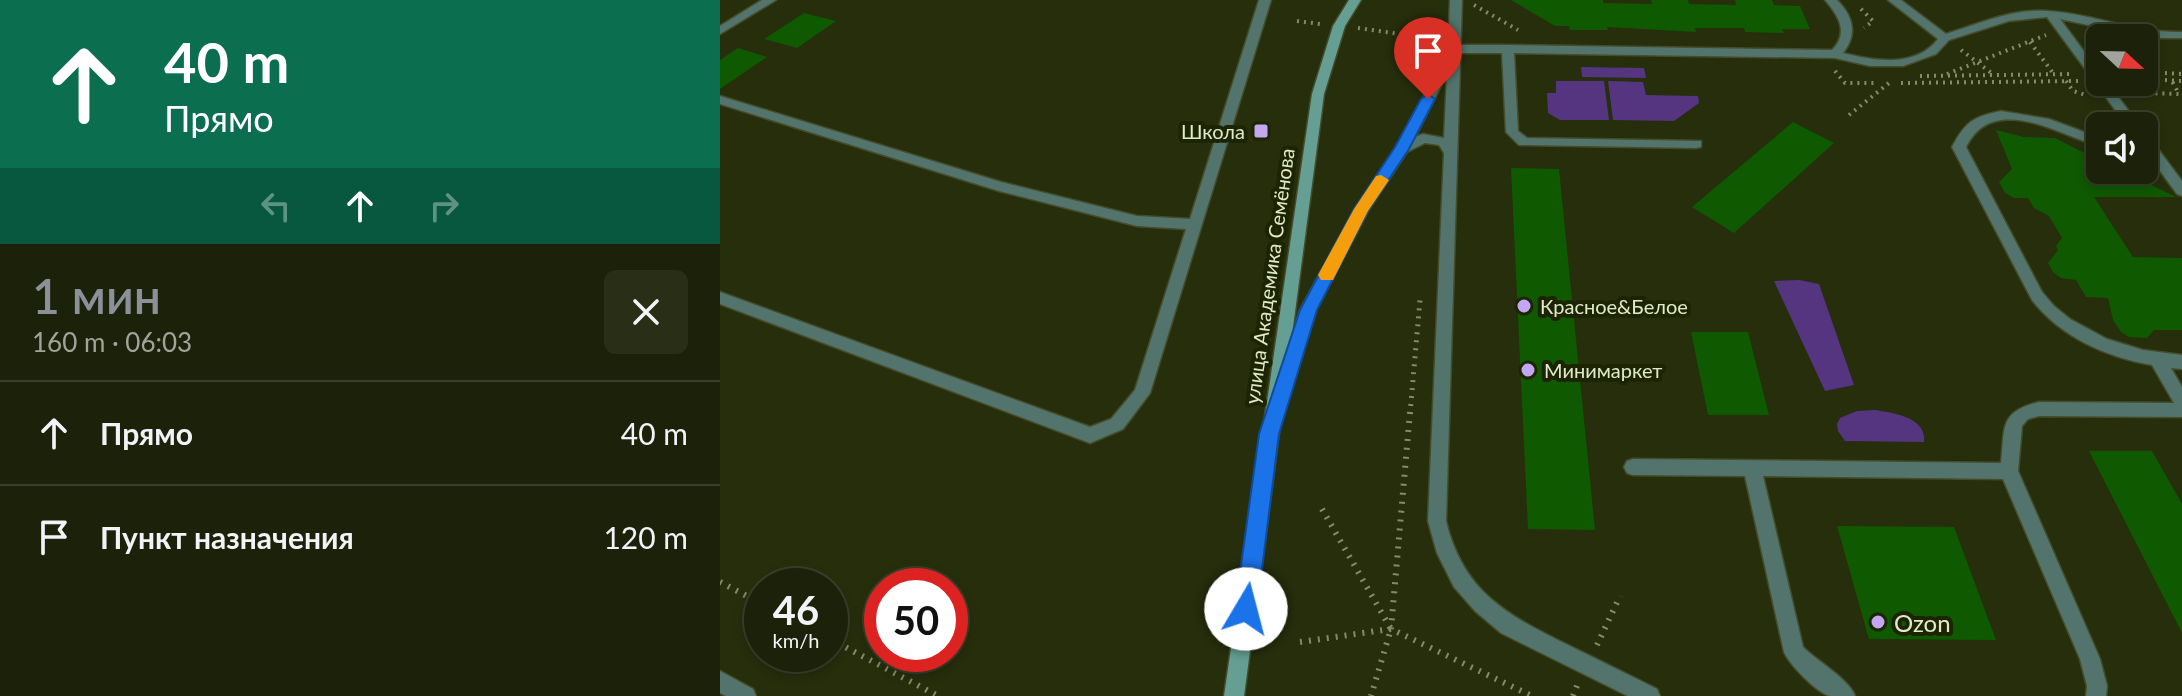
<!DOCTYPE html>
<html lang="ru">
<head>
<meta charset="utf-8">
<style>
  :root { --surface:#1c2209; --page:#292f17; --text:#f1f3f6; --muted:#a0a49c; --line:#3a3f2a; --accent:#8c9099 }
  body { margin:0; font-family:Lato,sans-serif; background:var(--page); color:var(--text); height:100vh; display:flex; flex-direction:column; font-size:30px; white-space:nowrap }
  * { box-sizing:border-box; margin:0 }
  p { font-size:26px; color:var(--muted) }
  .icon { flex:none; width:44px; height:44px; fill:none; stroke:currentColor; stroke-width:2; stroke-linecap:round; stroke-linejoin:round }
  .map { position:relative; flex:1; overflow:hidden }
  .sheet { display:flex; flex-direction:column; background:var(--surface); width:720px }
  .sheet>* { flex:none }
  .top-card { background:#0b6e4f; color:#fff; overflow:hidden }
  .needle { width:52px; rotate:112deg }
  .fabs { position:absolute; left:1366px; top:24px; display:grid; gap:16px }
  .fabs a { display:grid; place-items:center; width:72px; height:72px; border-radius:12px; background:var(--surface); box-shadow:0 4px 12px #0003,0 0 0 2px var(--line); font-size:40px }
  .speed { position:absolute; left:24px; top:568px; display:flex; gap:16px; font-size:40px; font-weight:700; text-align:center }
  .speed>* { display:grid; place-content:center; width:104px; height:104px; border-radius:50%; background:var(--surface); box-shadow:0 4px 12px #0003,0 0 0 2px var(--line); line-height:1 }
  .speed small { font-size:20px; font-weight:400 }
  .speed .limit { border:12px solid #d22; background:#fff; color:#111 }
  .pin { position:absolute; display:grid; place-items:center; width:68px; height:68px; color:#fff; margin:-82px -34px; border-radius:50% 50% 50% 0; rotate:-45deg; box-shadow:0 0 8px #0007 }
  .pin .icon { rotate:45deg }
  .me { position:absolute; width:88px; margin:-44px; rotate:8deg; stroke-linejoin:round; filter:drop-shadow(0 0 6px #0008) }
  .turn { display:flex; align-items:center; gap:28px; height:168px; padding:0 32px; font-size:36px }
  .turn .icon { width:104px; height:104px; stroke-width:2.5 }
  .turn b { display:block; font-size:56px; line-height:68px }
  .lanes { display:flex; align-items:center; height:76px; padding:0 32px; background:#0003; justify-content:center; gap:40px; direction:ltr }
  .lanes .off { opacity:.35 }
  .round { display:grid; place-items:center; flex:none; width:84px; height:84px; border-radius:12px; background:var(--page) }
  .headline { display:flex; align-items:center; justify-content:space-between; height:136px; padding:0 32px }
  h1 { font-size:48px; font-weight:600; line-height:60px; color:var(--accent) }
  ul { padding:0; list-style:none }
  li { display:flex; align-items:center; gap:24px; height:104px; padding:0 32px; border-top:2px solid var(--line) }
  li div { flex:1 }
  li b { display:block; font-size:30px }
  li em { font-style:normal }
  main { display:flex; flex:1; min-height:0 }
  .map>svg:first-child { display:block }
</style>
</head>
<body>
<main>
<section class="sheet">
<div class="top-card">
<div class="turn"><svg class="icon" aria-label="ahead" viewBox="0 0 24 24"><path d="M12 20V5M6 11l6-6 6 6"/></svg><div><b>40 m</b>Прямо</div></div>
<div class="lanes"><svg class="icon off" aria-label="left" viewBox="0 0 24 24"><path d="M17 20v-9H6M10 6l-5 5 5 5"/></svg><svg class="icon" aria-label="ahead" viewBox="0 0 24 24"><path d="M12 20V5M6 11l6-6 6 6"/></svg><svg class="icon off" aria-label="right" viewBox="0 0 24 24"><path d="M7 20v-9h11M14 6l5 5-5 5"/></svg></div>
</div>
<div class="headline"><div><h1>1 мин</h1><p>160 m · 06:03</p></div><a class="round"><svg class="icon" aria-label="close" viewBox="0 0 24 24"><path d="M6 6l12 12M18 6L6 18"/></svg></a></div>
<ul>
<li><svg class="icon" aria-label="ahead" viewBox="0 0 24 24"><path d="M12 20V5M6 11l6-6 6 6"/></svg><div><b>Прямо</b></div><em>40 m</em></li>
<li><svg class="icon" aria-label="arrive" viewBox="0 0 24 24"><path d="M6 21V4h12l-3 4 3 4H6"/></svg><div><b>Пункт назначения</b></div><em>120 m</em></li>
</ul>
</section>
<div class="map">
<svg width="1462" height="696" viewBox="0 0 1462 696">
  <rect width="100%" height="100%" fill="#262e0c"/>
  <path fill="#553480" d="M861,67l63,1 2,10 -64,-1z
    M836,81h48l5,39h-49l-12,-7 -1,-20h9z
    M888,81l35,1 3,13 52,1 1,7 -25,18 -61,-1z
    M1079,280l20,4 35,101 -29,6 -51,-110z
    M1155,410c18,3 52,7 49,32l-79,-1 -7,-10 -1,-7 3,-6 17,-7z"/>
  <path fill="#0f5900" d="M791,0h92v3l49,1 -1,-4h37l1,4 47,1 -1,-5h37l2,5 26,1 10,23h-28l2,4 -39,-1 -1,-4h-49l1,4 -89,-5 1,3h-38l-1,-4h-14z
    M84,13l32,8 -39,27 -33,-9z
    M18,48l29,9 -47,32v-29z
    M1073,122l41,21 -100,90 -42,-26z
    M1276,130l28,7 31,1 45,23v9h21l55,27h-82l39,60 49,1v72h-28l-7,8 -18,-1 -8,-5 -8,-12 -5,-22 -22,-1 -10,-17 -15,-2 -8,-6 -5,-9 10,-13 -2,-4 6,-8 -13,-22 -15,-8 -6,-10h-14l-9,-5 -6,-11 13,-13z
    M791,168l48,1 36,361 -67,-1z
    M971,332h57l21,83h-61z
    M1369,451h63l30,53v129z
    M1117,526l117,1 42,113 -127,-1z"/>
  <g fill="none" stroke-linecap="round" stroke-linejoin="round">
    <g stroke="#444c2a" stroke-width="3">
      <path id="service" d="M42,0h14l-56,34v-8z
        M539,0h12l-121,393 -27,36 -33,14 -370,-139v-12l370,135 21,-8 24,-29 51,-161 -49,-3 -138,-35 -279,-87v-8l281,86 136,34 53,3z
        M1105,0h12c16,16 21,34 6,53 31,8 73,15 95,-14l-50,-39h13l45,34c32,-10 67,-26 102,-23 46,3 87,22 134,21v6h-33l-89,-19 40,54v9h7l33,44h-13l-80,-109 -38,4 -60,19 -13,14 -33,12h-33l-35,-8 -321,-5 4,78 9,7 174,3v6l-5,1 -177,-3 -13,-13 -4,-79h-47l-6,-4 6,-4h53l324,5c17,-17 7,-34 -7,-50z
        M1281,111l48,8 51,19v9c-42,-13 -107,-55 -134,0l76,145 12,14 16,13 37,20 36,11 39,5v14l-11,-1 11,19v30l-143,-1 -11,3 -6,7 -4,45 82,188 7,27 -1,10h-20l1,-10 -7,-27 -77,-180 -240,-3 40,171c14,14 46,32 52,49 -7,0 -18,0 -25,0 -13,-3 -41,-32 -46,-44l-39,-176 -112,-1 -6,-2 -3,-6 3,-6 6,-2 368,4c4,-36 -2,-51 38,-61l135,1 -22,-38c-46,-8 -91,-28 -120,-65l-80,-153c14,-26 21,-30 49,-36z
        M1424,136l5,1 33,44v15l-5,-2 -33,-45z"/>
    </g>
    <g stroke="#444c2a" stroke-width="3">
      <path id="minor" d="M730,0h12l-16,521c17,71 61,94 122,124 29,14 59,29 89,44l3,7h-32l-127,-63 -26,-22 -21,-24 -17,-34 -9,-32 16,-368 -5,-8 -14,-2 -18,9 -39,59 -52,99 -31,97 -6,2 -6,-2 -2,-5 29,-92 55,-101 41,-61 52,-96zM727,74l-3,64 -21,-4 -8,3z"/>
    </g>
    <g stroke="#444c2a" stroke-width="3">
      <path id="tertiary" d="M0,671l33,18 3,7h-30l-6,-3z"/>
    </g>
    <g stroke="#444c2a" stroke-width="3">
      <path id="secondary" d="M629,0h12l-16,26 -21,68 -80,602h-20l88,-602 21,-68z"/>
    </g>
    <path stroke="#828b6a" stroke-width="4" stroke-dasharray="2 5" stroke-linecap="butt" d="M754,5l44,25
      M1141,9l12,12 -9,7
      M577,21l23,3
      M638,28l77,11
      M1310,42l23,31
      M1430,49l4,24
      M1241,50l33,25
      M1115,71l10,12h30
      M1424,72l38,2
      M1227,74l99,-39
      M1200,76l154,-2
      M1424,79l38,2
      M1346,81l7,10 13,4
      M1412,82l11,11 36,1 -7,-13
      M1181,83l178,-2
      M1129,115l40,-32"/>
    <path stroke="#828b6a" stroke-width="5" stroke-dasharray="2 6" stroke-linecap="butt" d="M690,414l10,-114"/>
    <path stroke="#828b6a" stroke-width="6" stroke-dasharray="2 7" stroke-linecap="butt" d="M690,412l-19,217 141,67
      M602,509l69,120 -20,67
      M0,582l42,22
      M110,639l108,57
      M580,642l91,-13
      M877,645l23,-49
      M853,696l5,-13"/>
    <use href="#service" fill="#52746d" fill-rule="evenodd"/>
    <use href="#minor" fill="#52746d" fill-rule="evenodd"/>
    <use href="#tertiary" fill="#52746d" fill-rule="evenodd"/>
    <use href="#secondary" fill="#659e93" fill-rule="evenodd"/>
  </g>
  <path fill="#1a73e8" stroke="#114b97" stroke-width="2" d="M708,94l7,5 -26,50 -41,62 -51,99 -38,124 -22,175 -3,8 -8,3 -8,-3 -3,-8 24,-175 41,-124 54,-101 41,-62 26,-48z"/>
  <path fill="#f59e0b" d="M661,175l8,5 -21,31 -35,69h-12l-3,-5 36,-66 22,-33z"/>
  <g fill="#c3a7f2" stroke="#1d2403" stroke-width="3">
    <rect x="533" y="123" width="16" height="16" rx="4"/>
    <circle cx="804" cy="306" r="8"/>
    <circle cx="808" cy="370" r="8"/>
    <circle cx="1158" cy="622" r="8"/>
  </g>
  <g text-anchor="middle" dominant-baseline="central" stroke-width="8" stroke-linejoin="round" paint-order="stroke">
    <g font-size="20" fill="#e0eac9" stroke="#1d2403" text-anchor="start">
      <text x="525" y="131" text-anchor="end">Школа</text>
      <text x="820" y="306">Красное&amp;Белое</text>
      <text x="824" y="370">Минимаркет</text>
    </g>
    <g font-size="20" fill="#e0eac9" stroke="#1d2403">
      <text transform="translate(549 276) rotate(-82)">улица Академика Семёнова</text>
    </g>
    <g font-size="24" fill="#e0eac9" stroke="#1d2403" text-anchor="start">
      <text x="1174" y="622">Ozon</text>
    </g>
  </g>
</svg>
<div class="fabs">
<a><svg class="needle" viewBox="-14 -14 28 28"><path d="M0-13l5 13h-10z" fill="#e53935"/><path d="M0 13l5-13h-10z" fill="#a0a49c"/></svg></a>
<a><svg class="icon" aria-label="sound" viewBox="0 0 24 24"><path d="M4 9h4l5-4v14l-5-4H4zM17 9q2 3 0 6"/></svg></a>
</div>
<div class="speed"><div>46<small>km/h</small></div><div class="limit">50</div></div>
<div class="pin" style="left:708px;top:99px;background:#d93025"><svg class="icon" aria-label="arrive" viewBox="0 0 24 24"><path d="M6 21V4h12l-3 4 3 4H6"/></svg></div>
<svg class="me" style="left:526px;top:609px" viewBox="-20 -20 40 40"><circle r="19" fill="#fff"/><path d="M0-13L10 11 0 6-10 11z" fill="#1a73e8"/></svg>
</div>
</main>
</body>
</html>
